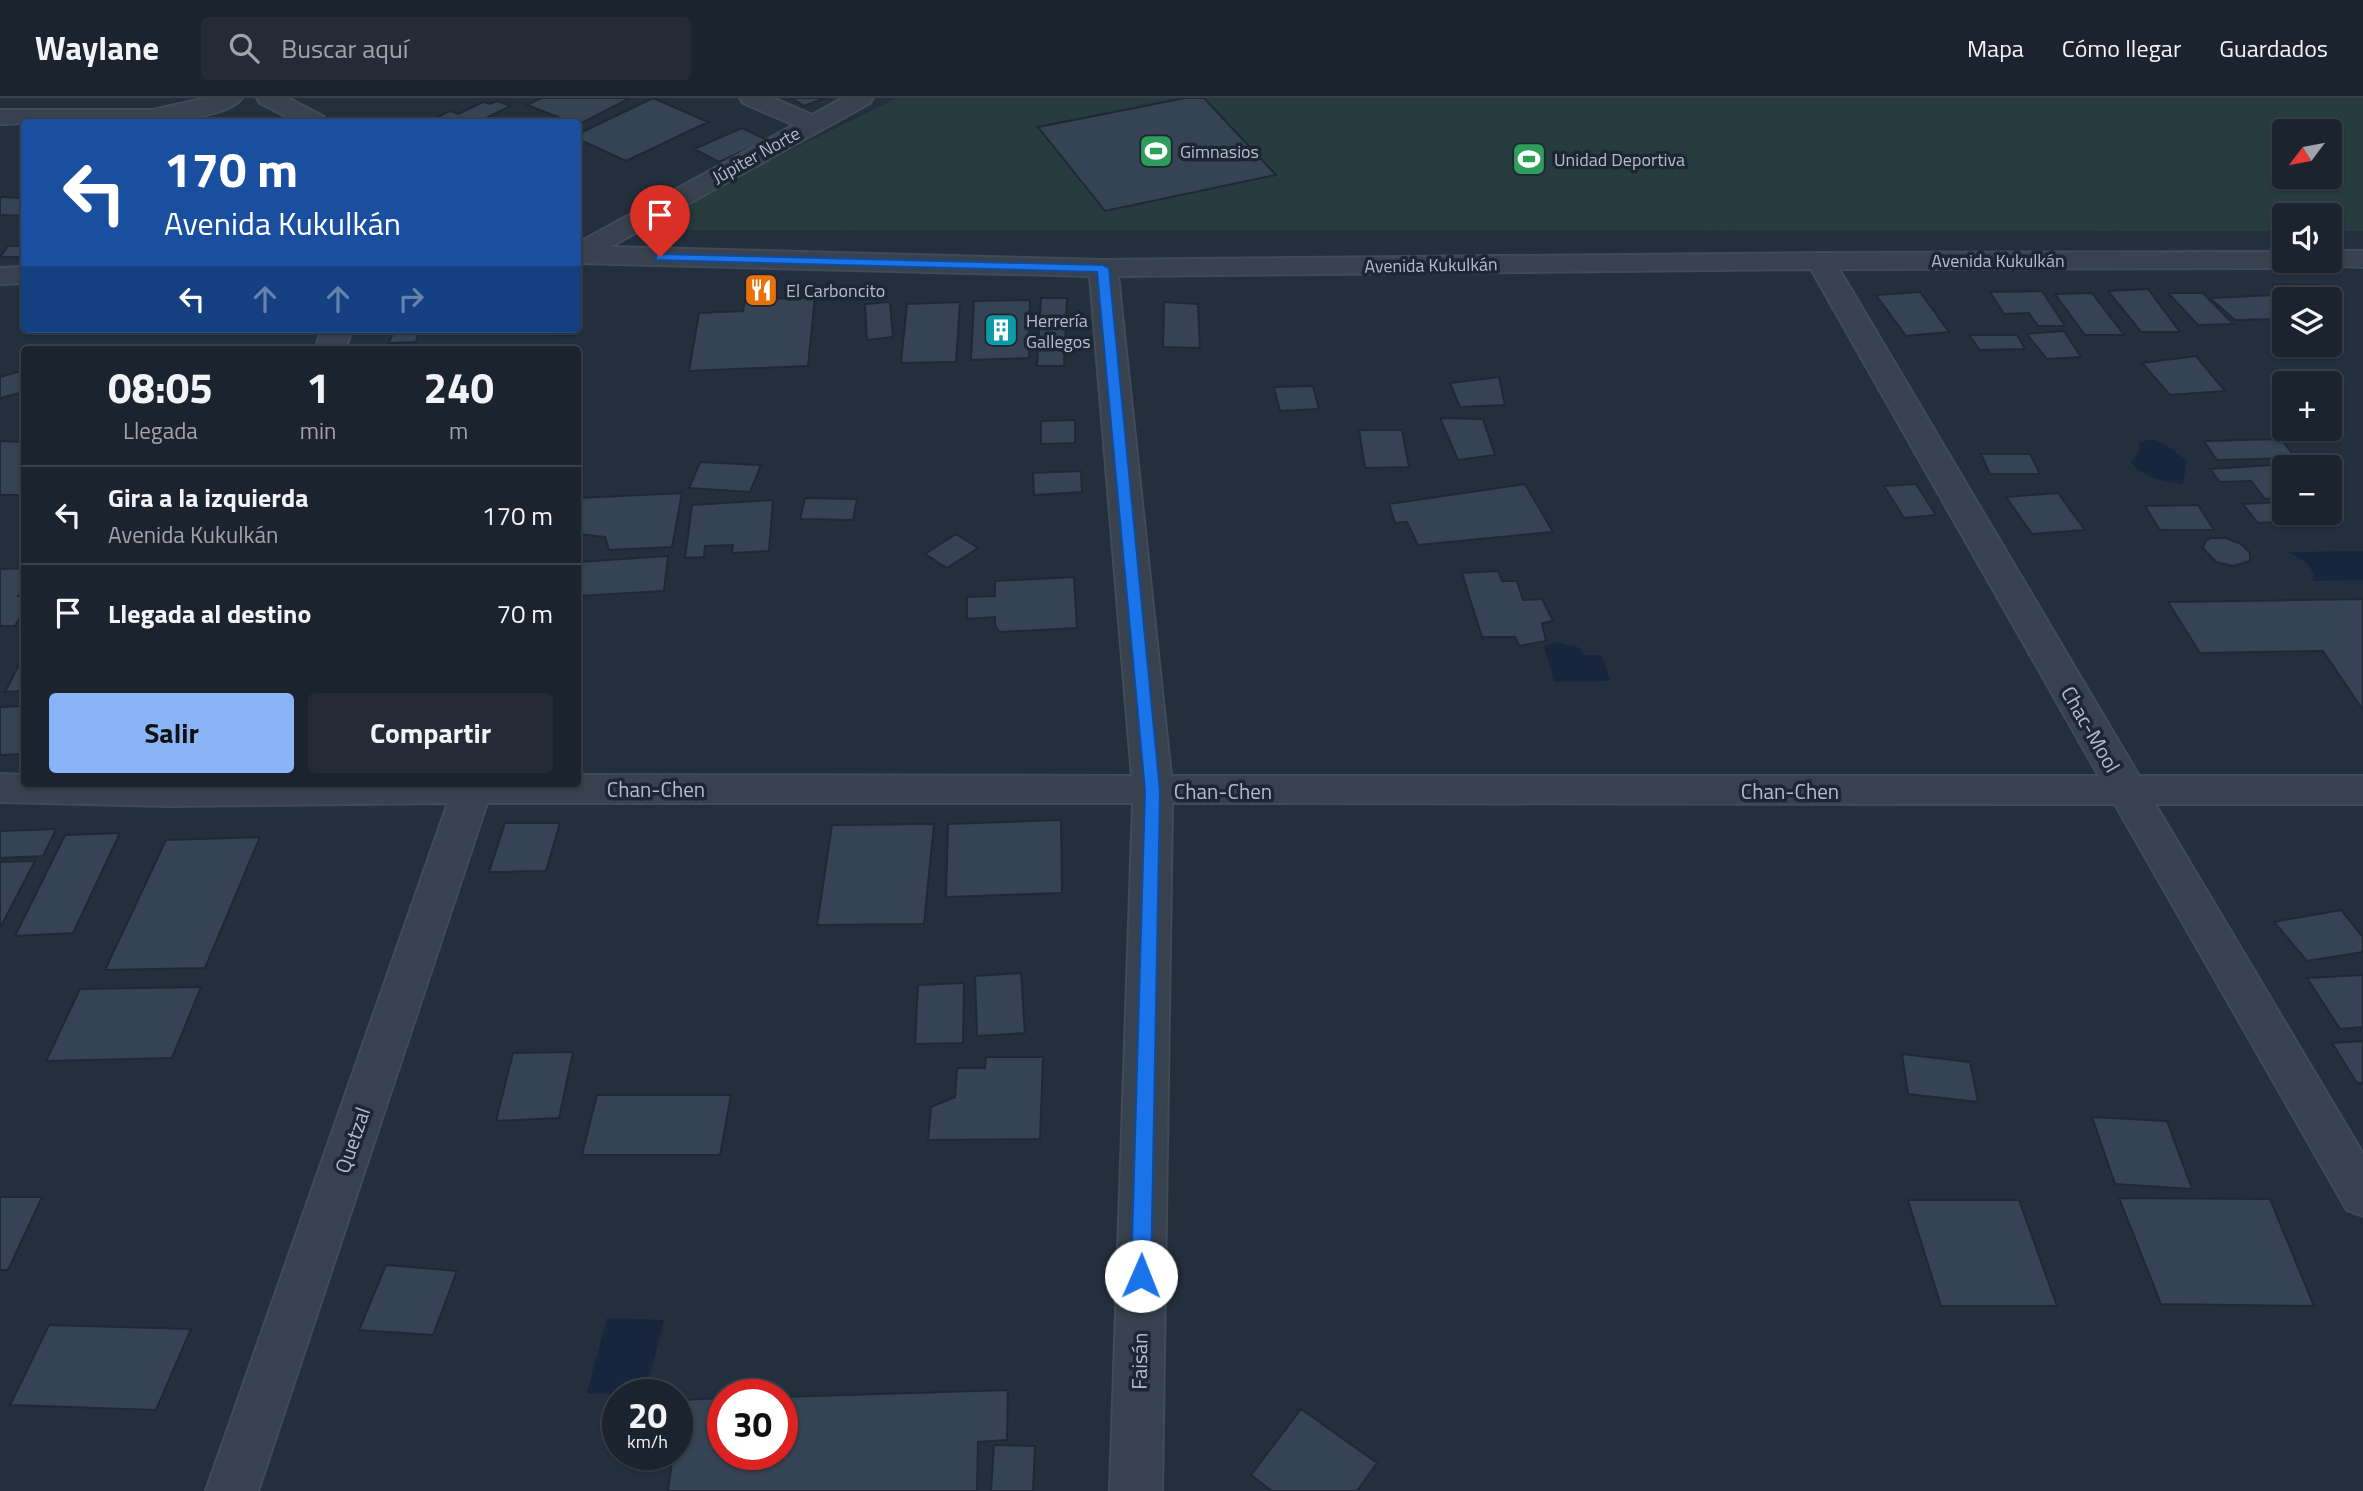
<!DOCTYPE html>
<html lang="es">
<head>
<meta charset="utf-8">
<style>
  :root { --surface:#1b232e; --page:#242b36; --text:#f1f3f6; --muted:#a0a4aa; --line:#39404a; --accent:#8ab4f8 }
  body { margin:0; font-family:"Titillium Web",sans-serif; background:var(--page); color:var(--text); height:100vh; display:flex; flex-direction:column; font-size:26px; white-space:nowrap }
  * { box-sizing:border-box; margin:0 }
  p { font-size:23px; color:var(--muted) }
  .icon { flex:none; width:38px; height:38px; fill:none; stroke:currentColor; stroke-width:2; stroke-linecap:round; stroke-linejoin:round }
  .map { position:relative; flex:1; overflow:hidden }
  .sheet { position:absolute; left:21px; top:248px; width:560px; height:441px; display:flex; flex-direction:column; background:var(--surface); border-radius:7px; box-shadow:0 2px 5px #0004,0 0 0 2px var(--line) }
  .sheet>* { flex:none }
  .guide { position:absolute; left:21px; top:21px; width:560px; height:214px; border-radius:7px; box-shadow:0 2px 5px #0004,0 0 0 2px var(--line); background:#1a4fa0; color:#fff; overflow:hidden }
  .needle { width:46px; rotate:238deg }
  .tools { position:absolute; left:2272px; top:21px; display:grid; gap:14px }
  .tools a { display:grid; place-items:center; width:70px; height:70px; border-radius:7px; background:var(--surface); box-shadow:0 2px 5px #0004,0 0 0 2px var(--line); font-size:35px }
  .speed { position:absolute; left:602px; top:1281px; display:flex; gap:14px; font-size:35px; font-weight:700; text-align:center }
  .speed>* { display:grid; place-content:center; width:91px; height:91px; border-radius:50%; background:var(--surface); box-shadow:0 2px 5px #0004,0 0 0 2px var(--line); line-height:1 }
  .speed small { font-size:18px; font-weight:400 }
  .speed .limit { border:10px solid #d22; background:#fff; color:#111 }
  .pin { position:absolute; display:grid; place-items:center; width:60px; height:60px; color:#fff; margin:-72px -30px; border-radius:50% 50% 50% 0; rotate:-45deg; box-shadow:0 0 7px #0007 }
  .pin .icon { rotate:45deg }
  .me { position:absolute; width:77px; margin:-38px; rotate:1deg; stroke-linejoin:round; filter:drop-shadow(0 0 5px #0008) }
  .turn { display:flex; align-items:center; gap:24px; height:147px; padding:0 28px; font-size:32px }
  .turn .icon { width:91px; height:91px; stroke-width:2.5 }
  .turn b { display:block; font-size:49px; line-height:60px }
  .lanes { display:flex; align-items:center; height:66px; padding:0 28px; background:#0003; justify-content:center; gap:35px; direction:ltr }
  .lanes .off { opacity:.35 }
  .eta { display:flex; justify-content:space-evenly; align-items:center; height:119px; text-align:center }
  .eta b { font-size:42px; font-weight:700; line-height:49px }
  .cta { display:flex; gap:14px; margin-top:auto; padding:14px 28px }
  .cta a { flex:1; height:80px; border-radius:7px; background:var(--accent); color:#111; font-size:28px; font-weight:700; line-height:80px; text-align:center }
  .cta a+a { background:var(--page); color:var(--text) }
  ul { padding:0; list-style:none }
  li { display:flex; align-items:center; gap:21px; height:98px; padding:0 28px; border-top:2px solid var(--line) }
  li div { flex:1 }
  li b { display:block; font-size:26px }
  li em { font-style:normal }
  header { display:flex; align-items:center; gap:42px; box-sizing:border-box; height:98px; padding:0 35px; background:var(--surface); border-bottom:2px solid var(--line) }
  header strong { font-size:33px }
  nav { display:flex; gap:38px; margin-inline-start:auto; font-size:24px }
  .search { width:490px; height:63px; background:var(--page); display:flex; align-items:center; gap:18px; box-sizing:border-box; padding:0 24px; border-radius:7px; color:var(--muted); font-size:26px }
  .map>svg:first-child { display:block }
</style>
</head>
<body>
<header>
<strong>Waylane</strong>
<div class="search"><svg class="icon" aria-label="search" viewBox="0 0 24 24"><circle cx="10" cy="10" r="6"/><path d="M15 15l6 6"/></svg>Buscar aquí</div>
<nav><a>Mapa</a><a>Cómo llegar</a><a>Guardados</a></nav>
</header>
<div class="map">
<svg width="2363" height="1393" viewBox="0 0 2363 1393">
  <rect width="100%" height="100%" fill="#242f3e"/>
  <path fill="#263c3f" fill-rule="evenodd" d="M897,0h1466v133h-34v-16h-45v16l-1656,-1zM2284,33h45v46h-45z"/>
  <path fill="#17263c" d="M2151,341l13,4 23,18 -4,23c-19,-3 -40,-6 -52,-22l9,-10 -1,-9z
    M2363,453v29l-51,1 2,-7 -8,-12 -18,-10z
    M1556,544l22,5 7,8h17l8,26 -56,1 -10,-36z
    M607,1220l57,2 -19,75 -58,-2z"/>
  <path fill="#364354" stroke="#1f2835" stroke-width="2" d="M541,0h89l-52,27 -51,-20z
    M653,0l55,24 -82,39 -48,-22v-5z
    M791,0h34l-21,8z
    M1185,0h19l72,77 -171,36 -67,-84z
    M497,3l14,5 -33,16h-51l23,-11 8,3 25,-12 7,2z
    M742,30l25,12 -48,22 -25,-13z
    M0,99l24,1v18l-24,-1z
    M8,148h16v8l-1,3h-23z
    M2272,186l47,1 17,19 -7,1v-6h-45l-8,-4z
    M2148,191l32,43h-39l-33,-41z
    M2042,193l23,35h-27l-9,-13 -25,1 -14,-22z
    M1920,194l29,40 -43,4 -30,-41z
    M2092,195l32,42h-39l-30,-41z
    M2168,195h35l30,31 -35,1z
    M2276,197l8,6v18l-49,1 -25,-22z
    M815,199l-7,69 -119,5 10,-58 44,-2 2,-11z
    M1041,200h26l-3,68h-27z
    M1030,202l-1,58 -58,2 3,-59z
    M890,204l3,35 -26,3 -2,-36z
    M960,204l-4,60 -55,1 6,-59z
    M1164,204l34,2 2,44 -37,-1z
    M420,231l-4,13 -27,1 5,-13z
    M539,231h36l-5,7 -34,-3z
    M2064,233l17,26 -34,2 -20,-25z
    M1969,237h48l8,14 -45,1z
    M2196,258l29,35 -55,4 -28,-32z
    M24,272v22l-24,6v-21z
    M1499,279l6,28 -45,2 -10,-24z
    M1313,288l6,23 -39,2 -6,-24z
    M1440,320l43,1 12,36 -37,5z
    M1075,322v23l-34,1v-23z
    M1359,332h43l7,37 -44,1z
    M2281,341l15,19 -79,2 -13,-19z
    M0,343l24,1v53h-24z
    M1981,356h49l10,20h-50z
    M700,364l61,3 -11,27 -61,-4z
    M2289,366l3,3h-8v31l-19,1 -14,-18 -31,1 -10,-13z
    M1081,373l1,21 -48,3 -1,-22z
    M1525,386l28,48 -135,13 -11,-23 -12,1 -6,-19z
    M1916,386l20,31 -32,3 -20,-32z
    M682,395l-10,54 -63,3 -4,-13 -27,-3v-36z
    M2058,395l27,37 -53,4 -26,-37z
    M805,400l52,1 -4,21 -53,-1z
    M773,402l-4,51 -37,2 1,-8 -28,1 -1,11 -19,1 7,-53z
    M2284,404v11h45v-5l9,11 -80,4 -15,-19z
    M2198,407l16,25h-54l-15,-24z
    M956,436l22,14 -31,20 -22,-14z
    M2211,440h15l15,6 9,9v8l-17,5 -17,-4 -13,-14 3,-8z
    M668,458l-4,35 -86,5v-34z
    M24,470v18l-6,10h6v14l-9,16h-15v-57z
    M1498,473l4,10h15l6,19 19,-1 11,22 -11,2 4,18 -27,5 -4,-9h-33l-20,-64z
    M1074,479l3,51 -78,4 -4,-7v-8l-28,2v-22l28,-1v-15z
    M2363,501v111l-40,-59 -123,2 -32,-51z
    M24,557v36l-19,1z
    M24,608v48l-24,1v-48z
    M1061,722l1,73 -116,4 2,-73z
    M505,725h55l-14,48 -57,1z
    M934,726l-10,100 -107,1 15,-100z
    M56,731l-13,27 -43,2v-27z
    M120,735l-47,100 -58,3 50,-101z
    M260,739l-55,131 -100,2 61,-130z
    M35,763l-35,67v-66z
    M2341,812l22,27v15l-56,9 -33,-39z
    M1021,875l4,60 -48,3 -2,-60z
    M2363,877v52l-23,2 -33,-51z
    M964,885l-1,60 -48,1 3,-59z
    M201,889l-29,71 -126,3 34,-72z
    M2363,943v42h-6l-25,-40z
    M573,954l-14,66 -63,3 17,-68z
    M1902,956l68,8 8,40 -70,-8z
    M986,959h57l-3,82 -112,1 3,-33 24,-10 2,-29h28z
    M597,997h134l-11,60h-138z
    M2092,1019l75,4 25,68 -77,-5z
    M0,1099h42l-34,73h-8z
    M2119,1100l151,1 44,107 -153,-2z
    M1908,1102h111l38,106h-116z
    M386,1167l71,6 -24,64 -74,-5z
    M49,1227l142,4 -35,81 -146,-5z
    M1008,1292l-1,50 -29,2 -1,49h-309l5,-37h4v-25l5,-29 41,-2v56h59v-57z
    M1301,1311l76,54 -20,28h-85l-21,-16z
    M994,1347l41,1 -2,45h-42z"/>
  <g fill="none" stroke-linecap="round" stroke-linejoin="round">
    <g stroke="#414a57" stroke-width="4">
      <path id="minor" d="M206,0h36c-21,31 -163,24 -201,24 -15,0 -25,2 -41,2v-14h153z
        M257,0h31l36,19 4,5h-31l-37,-19z
        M740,0h33l39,17 31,-17h30l-3,5 -260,144 493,13 717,-7 464,-1v9h13l-3,5 -10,2 -445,1 300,507h224v28h-208l208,350v62l-16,-6 -232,-406 -943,-1 -10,688h-52l23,-688h-646l-229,688h-52l242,-688 -278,3 -170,-4v-28l24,1v9h554v-9l554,1 -42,-500 -512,-13v-20l216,-118 -51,-22zM1811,171l288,507h-928l-53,-500z
        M2329,153h34v16l-44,-2 -3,-4h13z
        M24,169v16l-24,1v-16z
        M322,231h30l-7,21h-30z"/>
    </g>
    <use href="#minor" fill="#38414e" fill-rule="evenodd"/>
  </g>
  <path fill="#1a73e8" stroke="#114b97" stroke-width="2" d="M660,156l443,11 6,3 51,523 -9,485 -3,6 -7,3 -7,-3 -3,-6 14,-485 -48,-519 -441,-12v-5z"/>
  <defs>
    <g id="stadium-square" transform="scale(1.75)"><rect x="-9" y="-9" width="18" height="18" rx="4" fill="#2e9e5b" stroke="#1d2633"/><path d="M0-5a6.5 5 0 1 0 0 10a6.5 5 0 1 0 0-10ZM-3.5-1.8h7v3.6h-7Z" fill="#fff"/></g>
    <g id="restaurant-square" transform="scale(1.75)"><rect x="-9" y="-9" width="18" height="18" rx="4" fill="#e8710a" stroke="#1d2633"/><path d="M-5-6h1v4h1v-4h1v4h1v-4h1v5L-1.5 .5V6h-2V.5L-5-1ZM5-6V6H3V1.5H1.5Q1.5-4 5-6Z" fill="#fff"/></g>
    <g id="building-square" transform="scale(1.75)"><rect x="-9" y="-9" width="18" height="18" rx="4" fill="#0f9aa8" stroke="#1d2633"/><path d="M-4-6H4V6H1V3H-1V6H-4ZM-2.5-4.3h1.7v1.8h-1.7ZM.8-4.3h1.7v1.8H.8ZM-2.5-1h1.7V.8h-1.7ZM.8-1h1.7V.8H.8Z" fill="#fff"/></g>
  </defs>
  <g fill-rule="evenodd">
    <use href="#stadium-square" x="1156" y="53"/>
    <use href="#stadium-square" x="1529" y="61"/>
    <use href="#restaurant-square" x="761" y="192"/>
    <use href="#building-square" x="1001" y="232"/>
  </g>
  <g text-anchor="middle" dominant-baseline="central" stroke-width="7" stroke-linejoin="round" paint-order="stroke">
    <g font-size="18" fill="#b4bcc9" stroke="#1d2633" text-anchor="start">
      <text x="1180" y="53">Gimnasios</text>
      <text x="1554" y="61">Unidad Deportiva</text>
      <text x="786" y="192">El Carboncito</text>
      <text x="1026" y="222">Herrería<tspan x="1026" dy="21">Gallegos</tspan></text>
    </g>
    <g font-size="18" fill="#b4bcc9" stroke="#1d2633">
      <text transform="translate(756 57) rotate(-29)">Júpiter Norte</text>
      <text x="1998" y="162">Avenida Kukulkán</text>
      <text transform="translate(1431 167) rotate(-1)">Avenida Kukulkán</text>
    </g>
    <g font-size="21" fill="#b4bcc9" stroke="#1d2633">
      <text transform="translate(2091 631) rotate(60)">Chac-Mool</text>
      <text x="656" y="691">Chan-Chen</text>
      <text x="1223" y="693">Chan-Chen</text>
      <text x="1790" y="693">Chan-Chen</text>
      <text transform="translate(352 1042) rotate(-71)">Quetzal</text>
      <text transform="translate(1139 1263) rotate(-89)">Faisán</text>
    </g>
  </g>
</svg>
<div class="tools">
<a><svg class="needle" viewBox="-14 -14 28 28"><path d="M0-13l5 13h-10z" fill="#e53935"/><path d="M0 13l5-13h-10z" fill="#a0a4aa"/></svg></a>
<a><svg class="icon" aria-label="sound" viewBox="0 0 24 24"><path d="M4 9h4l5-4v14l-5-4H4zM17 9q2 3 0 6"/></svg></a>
<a><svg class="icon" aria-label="layers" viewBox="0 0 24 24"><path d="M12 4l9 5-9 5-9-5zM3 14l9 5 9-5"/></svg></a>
<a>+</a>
<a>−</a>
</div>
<div class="speed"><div>20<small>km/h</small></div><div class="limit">30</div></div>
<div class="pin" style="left:660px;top:159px;background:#d93025"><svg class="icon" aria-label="arrive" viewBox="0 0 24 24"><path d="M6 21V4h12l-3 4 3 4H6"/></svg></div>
<svg class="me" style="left:1141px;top:1178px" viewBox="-20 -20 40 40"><circle r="19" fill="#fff"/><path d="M0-13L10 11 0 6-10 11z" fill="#1a73e8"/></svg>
<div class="guide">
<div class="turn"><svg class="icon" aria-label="left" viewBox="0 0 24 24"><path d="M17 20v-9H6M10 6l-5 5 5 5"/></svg><div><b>170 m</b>Avenida Kukulkán</div></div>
<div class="lanes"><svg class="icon" aria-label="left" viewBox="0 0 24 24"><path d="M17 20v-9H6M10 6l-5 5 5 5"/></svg><svg class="icon off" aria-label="ahead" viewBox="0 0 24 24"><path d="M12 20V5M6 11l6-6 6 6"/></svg><svg class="icon off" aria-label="ahead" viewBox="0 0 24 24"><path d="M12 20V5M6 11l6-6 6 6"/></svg><svg class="icon off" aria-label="right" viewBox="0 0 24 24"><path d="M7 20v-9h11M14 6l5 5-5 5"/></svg></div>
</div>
<section class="sheet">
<div class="eta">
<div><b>08:05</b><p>Llegada</p></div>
<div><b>1</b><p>min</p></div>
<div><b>240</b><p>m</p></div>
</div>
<ul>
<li><svg class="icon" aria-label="left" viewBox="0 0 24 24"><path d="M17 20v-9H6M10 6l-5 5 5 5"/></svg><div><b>Gira a la izquierda</b><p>Avenida Kukulkán</p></div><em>170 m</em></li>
<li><svg class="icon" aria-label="arrive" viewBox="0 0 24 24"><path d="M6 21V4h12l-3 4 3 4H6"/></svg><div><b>Llegada al destino</b></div><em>70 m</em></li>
</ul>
<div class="cta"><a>Salir</a><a>Compartir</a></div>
</section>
</div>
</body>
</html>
